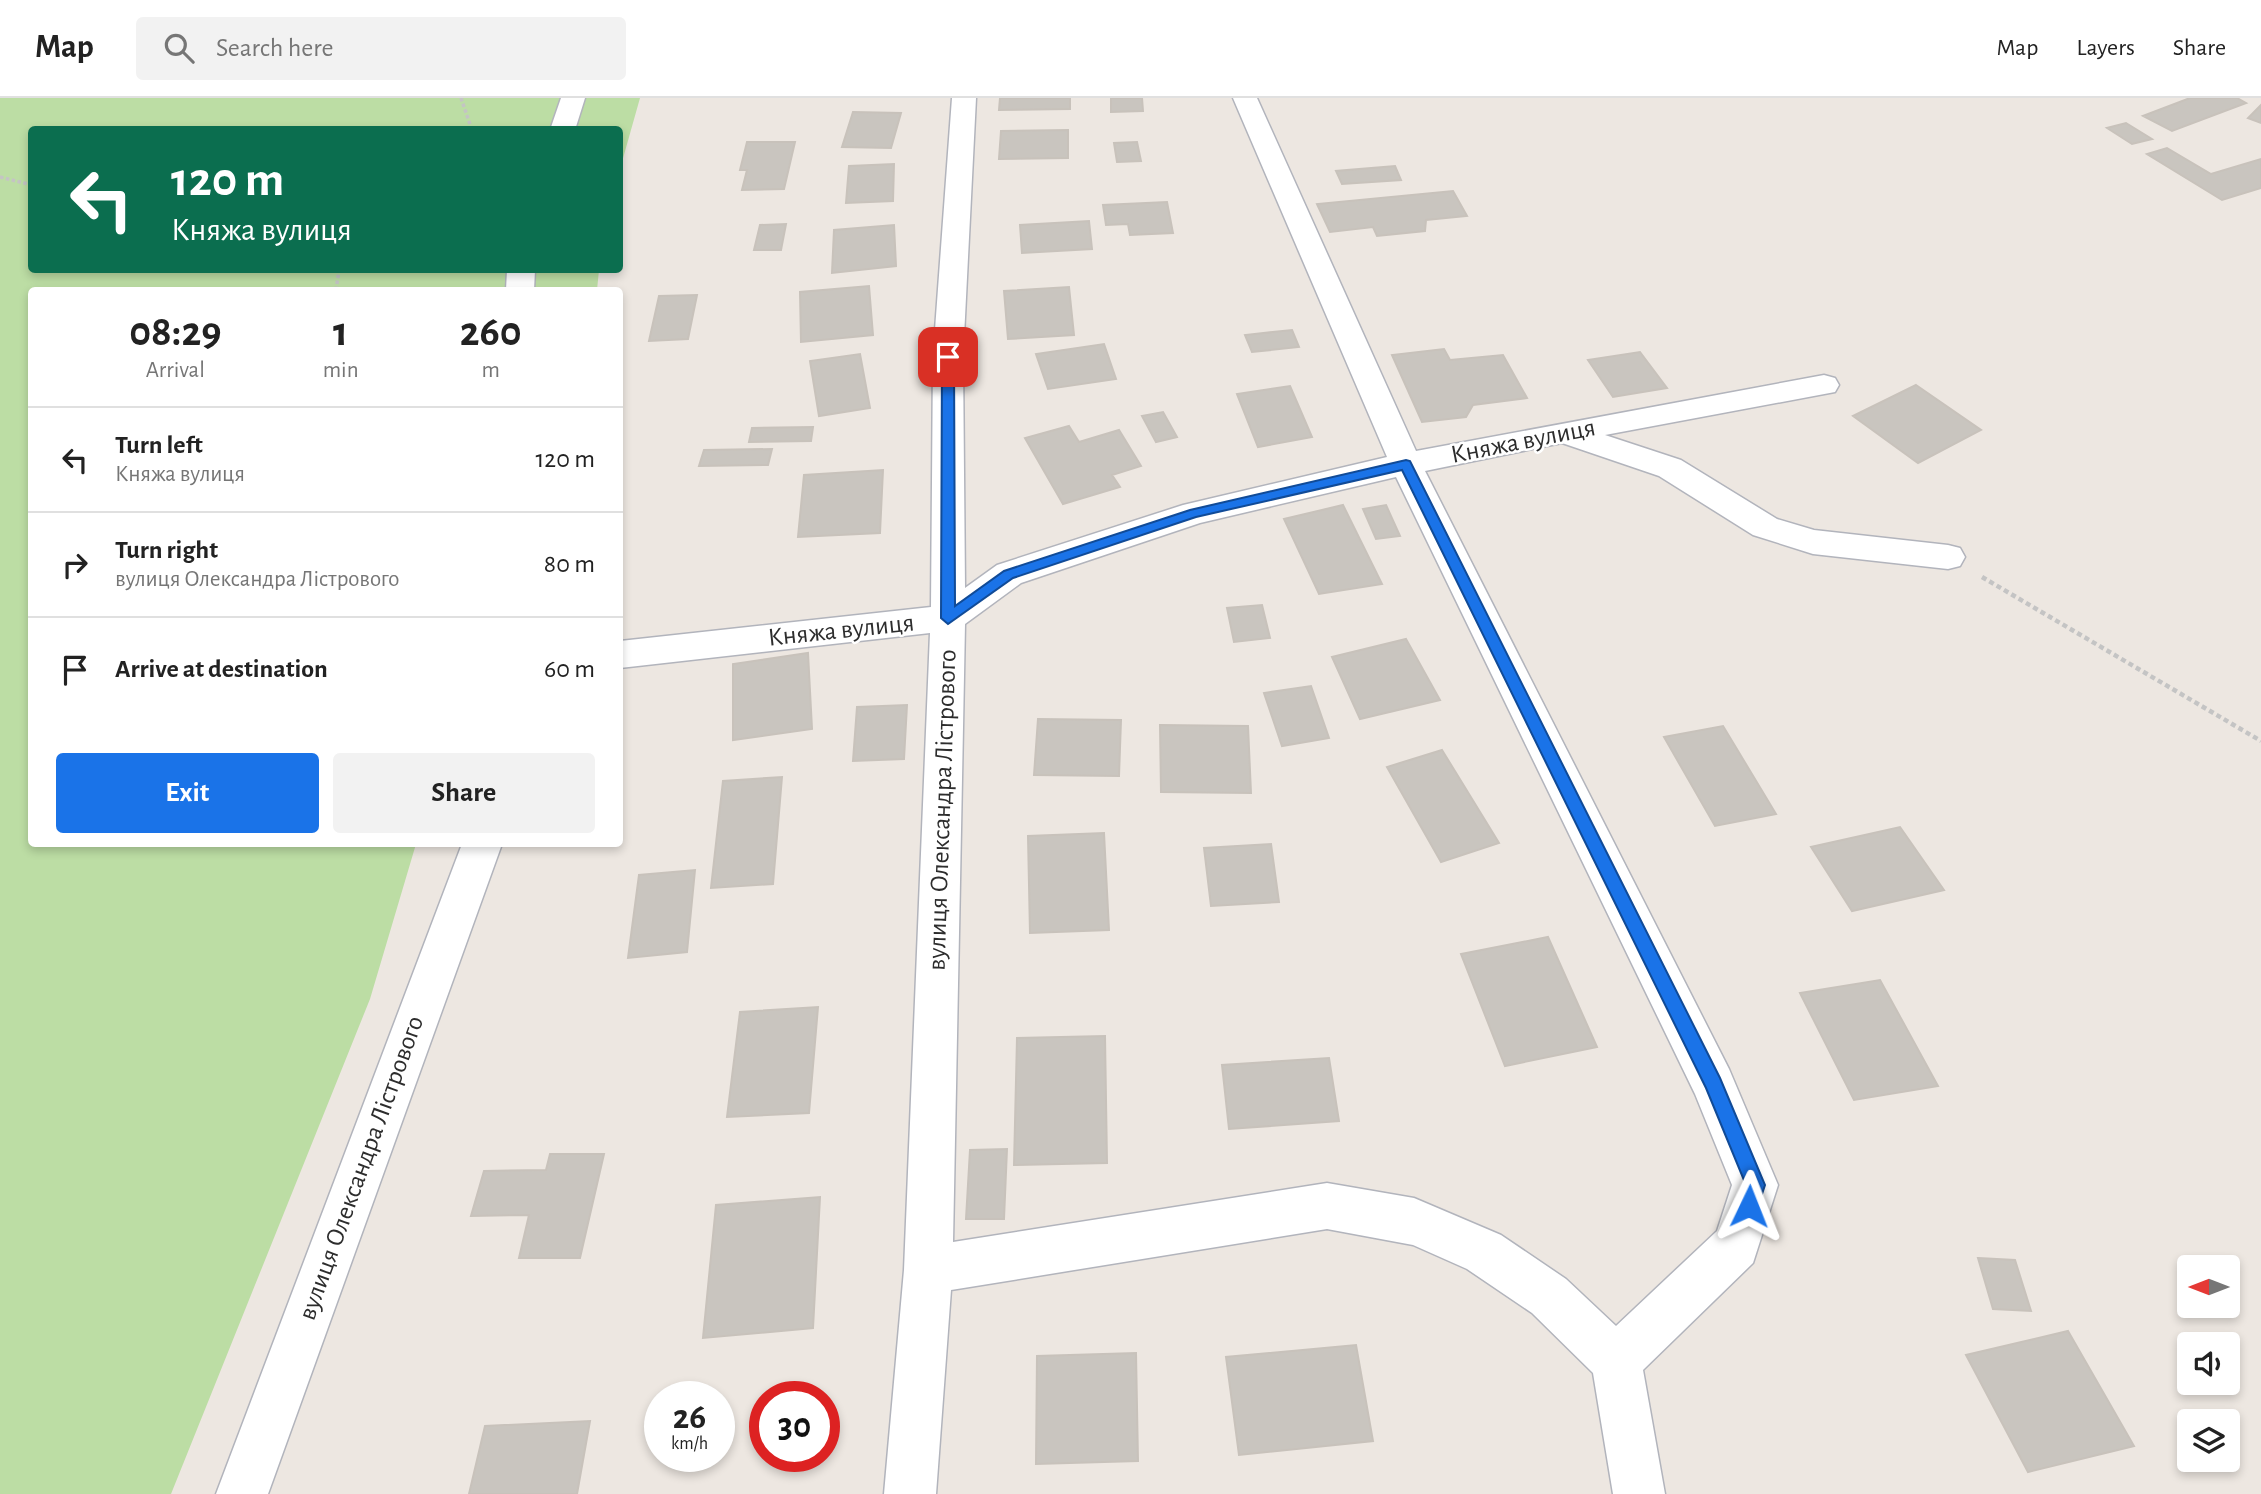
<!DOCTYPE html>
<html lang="en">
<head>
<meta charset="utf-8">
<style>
  :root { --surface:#fff; --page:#f2f2f2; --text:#222; --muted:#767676; --line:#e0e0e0; --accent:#1a73e8 }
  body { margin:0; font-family:"Alegreya Sans",sans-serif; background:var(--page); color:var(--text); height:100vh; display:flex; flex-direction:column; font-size:26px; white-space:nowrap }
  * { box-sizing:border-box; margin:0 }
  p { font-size:23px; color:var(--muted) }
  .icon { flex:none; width:38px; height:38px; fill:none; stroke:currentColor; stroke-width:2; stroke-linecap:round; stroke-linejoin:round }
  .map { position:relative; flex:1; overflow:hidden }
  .sheet { position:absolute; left:28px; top:189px; width:595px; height:560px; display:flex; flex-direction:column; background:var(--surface); border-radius:7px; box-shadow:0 4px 10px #0003 }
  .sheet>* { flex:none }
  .hud { position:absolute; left:28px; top:28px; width:595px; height:147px; border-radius:7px; box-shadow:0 4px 10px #0003; background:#0b6e4f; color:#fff; overflow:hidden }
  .needle { width:46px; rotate:270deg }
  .fabs { position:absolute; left:2177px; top:1157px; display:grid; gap:14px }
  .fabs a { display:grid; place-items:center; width:63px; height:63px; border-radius:7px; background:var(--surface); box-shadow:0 4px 10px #0003; font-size:35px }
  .speed { position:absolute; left:644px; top:1283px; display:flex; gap:14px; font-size:35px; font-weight:700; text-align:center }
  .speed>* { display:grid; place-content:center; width:91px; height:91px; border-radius:50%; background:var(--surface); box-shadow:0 4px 10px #0003; line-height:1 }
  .speed small { font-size:18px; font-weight:400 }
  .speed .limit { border:10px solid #d22; background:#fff; color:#111 }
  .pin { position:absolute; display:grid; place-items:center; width:60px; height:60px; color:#fff; margin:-30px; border-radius:14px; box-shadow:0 4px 10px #0006 }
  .me { position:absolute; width:77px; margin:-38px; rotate:2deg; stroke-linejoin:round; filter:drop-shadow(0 0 5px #0008) }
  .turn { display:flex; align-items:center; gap:24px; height:147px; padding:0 28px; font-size:32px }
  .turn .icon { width:91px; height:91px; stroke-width:2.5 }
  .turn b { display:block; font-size:49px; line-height:60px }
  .eta { display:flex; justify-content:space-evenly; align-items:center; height:119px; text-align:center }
  .eta b { font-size:42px; font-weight:600; line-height:49px }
  .cta { display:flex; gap:14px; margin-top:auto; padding:14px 28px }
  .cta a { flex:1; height:80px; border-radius:7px; background:var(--accent); color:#fff; font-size:28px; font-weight:600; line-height:80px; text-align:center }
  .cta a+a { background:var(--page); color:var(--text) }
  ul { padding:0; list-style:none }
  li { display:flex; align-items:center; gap:21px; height:105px; padding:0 28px; border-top:2px solid var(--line) }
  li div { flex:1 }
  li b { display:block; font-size:26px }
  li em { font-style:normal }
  header { display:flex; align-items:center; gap:42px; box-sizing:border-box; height:98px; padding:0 35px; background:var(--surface); border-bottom:2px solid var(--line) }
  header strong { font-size:33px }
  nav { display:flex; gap:38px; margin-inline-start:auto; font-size:24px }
  .search { width:490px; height:63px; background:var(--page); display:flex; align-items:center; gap:18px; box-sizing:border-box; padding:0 24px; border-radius:7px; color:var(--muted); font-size:26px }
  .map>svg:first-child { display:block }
</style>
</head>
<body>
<header>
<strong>Map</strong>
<div class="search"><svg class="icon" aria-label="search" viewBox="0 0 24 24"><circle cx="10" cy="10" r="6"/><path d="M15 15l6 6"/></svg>Search here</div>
<nav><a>Map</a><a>Layers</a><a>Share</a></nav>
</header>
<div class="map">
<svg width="2261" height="1396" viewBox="0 0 2261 1396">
  <rect width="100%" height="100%" fill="#ede7e1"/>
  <path fill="#bcdda4" d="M0,0h640l-20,71v-39h-588v140h567l-2,20h-565v554h384l-46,155 -199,495h-171z"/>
  <path fill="#c9c5bf" stroke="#c8c2bb" stroke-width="2" d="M1000,0h70v11l-71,1z
    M1111,0h31l1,13 -32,1z
    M2190,0h47l9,5 -74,28 -29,-15z
    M2261,7v18l-13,-5z
    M853,14l48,1 -10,35 -49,-1z
    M2126,25l26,16 -20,5 -25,-16z
    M1068,32v28l-69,1 2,-28z
    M747,44h48l-11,47 -42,1 5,-20h-7z
    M1137,44l4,19 -24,1 -3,-19z
    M2167,50l44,26 50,-15v29l-39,12 -75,-46z
    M894,66l-1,37 -47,2 3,-37z
    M1395,68l6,14 -59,4 -6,-13z
    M1453,93l14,25 -41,4 -1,11 -48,5 -4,-9 -43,5 -13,-28z
    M1167,104l6,31 -43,2 -2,-11 -22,1 -3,-20z
    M1089,123l3,28 -70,4 -2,-28z
    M786,126l-5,26h-27l6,-25z
    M894,127l2,41 -64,7 2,-43z
    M869,188l4,49 -72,7 -1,-50z
    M1069,189l5,48 -66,4 -4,-48z
    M697,197l-9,44 -39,2 10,-45z
    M1292,232l7,17 -47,5 -7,-17z
    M1104,246l12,35 -68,10 -12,-35z
    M1444,251l6,11 53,-5 24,43 -54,7 -7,12 -44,5 -30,-67z
    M1640,254l27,36 -54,9 -25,-37z
    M860,256l10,54 -51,8 -9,-55z
    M1916,287l65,45 -63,33 -65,-47z
    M1290,288l22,51 -54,10 -21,-53z
    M1163,314l14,25 -21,5 -14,-26z
    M1069,328l10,16 40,-12 22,36 -29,9 8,12 -57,17 -38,-66z
    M813,329l-2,14 -62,1 3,-14z
    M772,351l-4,16 -69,1 5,-16z
    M883,372l-3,63 -82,4 6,-62z
    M1343,407l39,79 -63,10 -35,-75z
    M1386,407l14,31 -24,3 -13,-30z
    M1262,507l8,33 -36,4 -7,-34z
    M1406,541l34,61 -80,19 -28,-62z
    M808,555l4,76 -79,11v-76z
    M1311,588l18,52 -47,8 -18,-53z
    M907,607l-3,54 -51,2 4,-54z
    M1038,621l83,1 -2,56 -85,-1z
    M1160,627l88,1 3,67 -90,-1z
    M1723,628l53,88 -61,12 -51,-89z
    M1442,652l57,93 -58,19 -54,-95z
    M782,679l-9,107 -62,4 12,-107z
    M1900,729l44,63 -92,21 -41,-64z
    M1104,735l5,97 -79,3 -2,-97z
    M1271,746l8,58 -68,4 -7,-58z
    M695,772l-8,82 -59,6 11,-83z
    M1548,839l49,110 -92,19 -44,-112z
    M1880,882l58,106 -84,14 -54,-107z
    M818,909l-9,106 -82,4 13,-105z
    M1105,938l2,127 -93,2 3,-127z
    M1329,960l10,63 -110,8 -7,-64z
    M1007,1051l-3,70h-38l4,-69z
    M550,1056h54l-24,104h-61l10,-43 -58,1 13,-45 62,-1z
    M820,1099l-7,131 -110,10 13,-133z
    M1978,1160l37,2 16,51 -38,-2z
    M2068,1233l66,115 -106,26 -62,-117z
    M1356,1247l17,96 -134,14 -13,-98z
    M1136,1255l2,108 -102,3 1,-108z
    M590,1323l-13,73h-108l16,-68z"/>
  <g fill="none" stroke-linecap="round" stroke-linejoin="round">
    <g stroke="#b2b4bc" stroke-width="3">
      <path id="minor" d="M561,0h24l-10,32h-25z
        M952,0h24l-13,259 2,231 32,-23 186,-60 204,-48 -154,-359h24l159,353 408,-76 11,3 4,7 -4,7 -230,43 76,25 96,59 37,11 134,15 12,3 5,9 -5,9 -12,3 -135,-15 -60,-19 -94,-59 -97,-33 -137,28 304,598 49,116 -25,78 -110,107 22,124h-52l-20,-121 -61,-60 -65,-44 -54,-24 -86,-16 -376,61 -15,204h-52l20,-224 26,-637 -310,35v-27l311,-34 2,-250zM1396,379l299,617 37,91 -15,46 -101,95 -50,-47 -65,-44 -87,-37 -87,-15 -374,59 12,-618 56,-41 179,-60z
        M507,172h28l-1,20h-28z
        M462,746h40l-234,650h-52z"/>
    </g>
    <path stroke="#c4c4c4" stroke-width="3.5" stroke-dasharray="3.5 2.5" stroke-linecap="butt" d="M461,0l11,32
      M0,79l32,8
      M336,192l3,-20"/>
    <path stroke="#c4c4c4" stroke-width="4.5" stroke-dasharray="5 3.5" stroke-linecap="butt" d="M1982,479l279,164"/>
    <use href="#minor" fill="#fff" fill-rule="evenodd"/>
  </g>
  <path fill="#1a73e8" stroke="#114b97" stroke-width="2" d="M948,255l6,4 1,249 49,-35 186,-61 216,-50 4,1 310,617 45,107 -9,27 -7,3 -7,-3 -3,-6 7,-21 -40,-97 -304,-618 -206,47 -183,61 -65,46 -7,-6 1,-261z"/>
  <g text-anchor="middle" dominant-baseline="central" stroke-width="5" stroke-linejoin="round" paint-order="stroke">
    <g font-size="26" fill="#2d2d2d" stroke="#fff">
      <text transform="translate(1523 343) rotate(-11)">Княжа вулиця</text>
      <text transform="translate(841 532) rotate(-6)">Княжа вулиця</text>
      <text transform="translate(942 712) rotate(-88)">вулиця Олександра Лістрового</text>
      <text transform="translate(361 1070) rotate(-70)">вулиця Олександра Лістрового</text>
    </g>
  </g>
</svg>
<div class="fabs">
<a><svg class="needle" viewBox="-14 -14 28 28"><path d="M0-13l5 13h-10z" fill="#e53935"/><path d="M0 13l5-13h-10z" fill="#767676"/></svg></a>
<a><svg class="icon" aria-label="sound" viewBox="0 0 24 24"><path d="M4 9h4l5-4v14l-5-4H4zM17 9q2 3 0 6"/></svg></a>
<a><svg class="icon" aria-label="layers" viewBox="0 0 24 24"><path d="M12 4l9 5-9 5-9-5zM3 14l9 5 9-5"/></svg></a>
</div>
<div class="speed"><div>26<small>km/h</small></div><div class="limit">30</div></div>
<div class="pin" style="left:948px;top:259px;background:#d93025"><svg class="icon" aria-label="arrive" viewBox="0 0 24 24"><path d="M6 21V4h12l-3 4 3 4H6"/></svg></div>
<svg class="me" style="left:1749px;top:1108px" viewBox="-20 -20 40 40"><path d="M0-17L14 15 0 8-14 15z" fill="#1a73e8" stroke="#fff" stroke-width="4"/></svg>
<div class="hud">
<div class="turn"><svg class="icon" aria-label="left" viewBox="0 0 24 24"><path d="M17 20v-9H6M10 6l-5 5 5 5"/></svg><div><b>120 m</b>Княжа вулиця</div></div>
</div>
<section class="sheet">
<div class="eta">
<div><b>08:29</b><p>Arrival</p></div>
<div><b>1</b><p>min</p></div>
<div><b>260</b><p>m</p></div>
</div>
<ul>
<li><svg class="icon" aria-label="left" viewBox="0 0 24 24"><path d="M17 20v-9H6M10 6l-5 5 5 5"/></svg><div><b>Turn left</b><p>Княжа вулиця</p></div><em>120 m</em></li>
<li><svg class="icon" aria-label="right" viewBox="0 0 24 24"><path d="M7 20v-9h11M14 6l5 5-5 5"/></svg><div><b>Turn right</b><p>вулиця Олександра Лістрового</p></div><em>80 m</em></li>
<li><svg class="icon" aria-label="arrive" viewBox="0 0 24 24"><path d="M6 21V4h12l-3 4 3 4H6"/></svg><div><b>Arrive at destination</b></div><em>60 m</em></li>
</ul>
<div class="cta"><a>Exit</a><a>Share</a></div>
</section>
</div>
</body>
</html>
